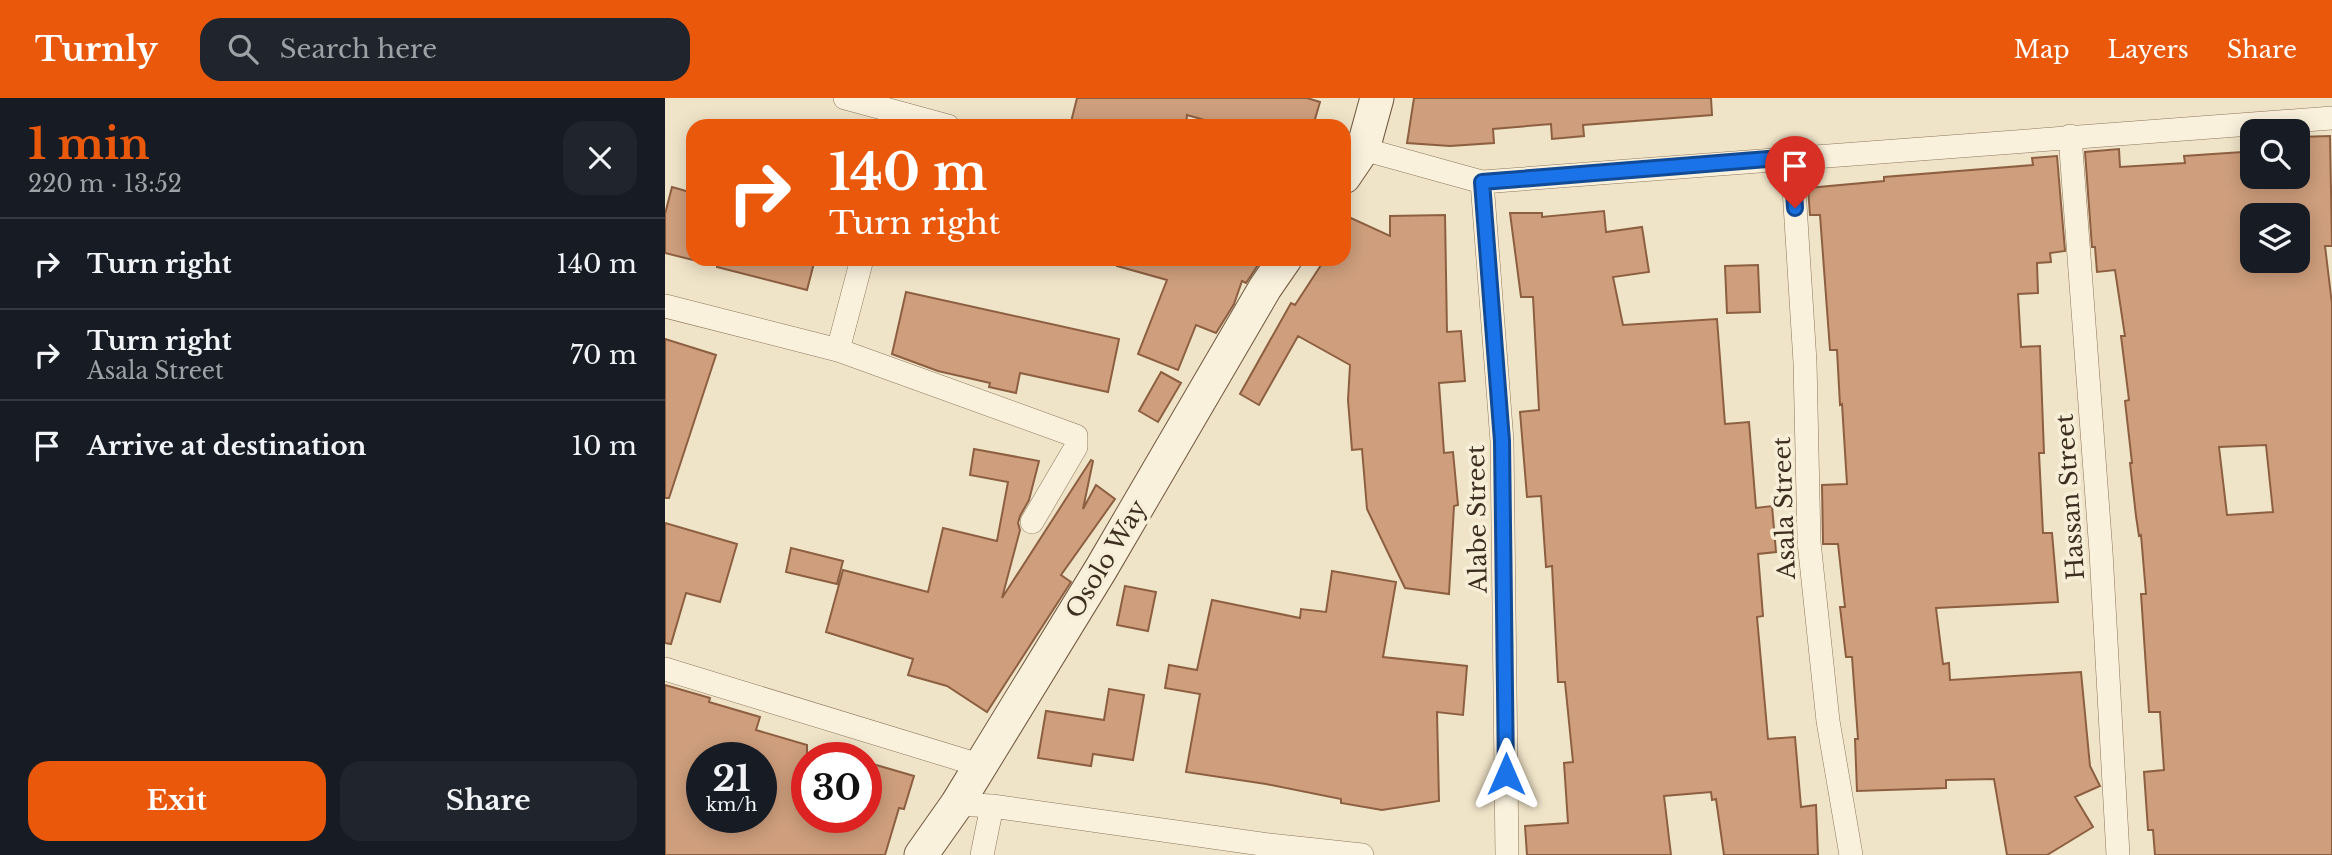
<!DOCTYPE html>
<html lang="en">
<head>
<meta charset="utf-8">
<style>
  :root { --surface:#171b24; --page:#20242c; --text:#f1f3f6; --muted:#9ea1a6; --line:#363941; --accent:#ea580c }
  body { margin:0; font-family:"Libre Baskerville",serif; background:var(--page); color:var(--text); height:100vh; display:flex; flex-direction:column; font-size:26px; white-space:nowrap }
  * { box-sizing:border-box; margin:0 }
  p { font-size:23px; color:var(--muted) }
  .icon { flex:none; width:38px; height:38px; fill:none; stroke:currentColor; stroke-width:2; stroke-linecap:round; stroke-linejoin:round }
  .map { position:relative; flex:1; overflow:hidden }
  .panel { display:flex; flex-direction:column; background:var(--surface); width:665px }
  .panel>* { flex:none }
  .guide { position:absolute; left:21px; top:21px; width:665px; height:147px; border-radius:21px; box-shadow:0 4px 18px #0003; background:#ea580c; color:#fff; overflow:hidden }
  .buttons { position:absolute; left:1575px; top:21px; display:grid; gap:14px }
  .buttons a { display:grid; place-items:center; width:70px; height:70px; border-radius:14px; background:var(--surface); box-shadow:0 4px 18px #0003; font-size:35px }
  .speed { position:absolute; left:21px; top:644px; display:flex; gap:14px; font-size:35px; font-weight:700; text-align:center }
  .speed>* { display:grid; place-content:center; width:91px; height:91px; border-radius:50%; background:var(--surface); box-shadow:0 4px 18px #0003; line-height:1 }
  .speed small { font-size:18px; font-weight:400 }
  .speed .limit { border:10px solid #d22; background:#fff; color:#111 }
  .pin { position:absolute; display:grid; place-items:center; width:60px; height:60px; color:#fff; margin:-72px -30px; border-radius:50% 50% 50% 0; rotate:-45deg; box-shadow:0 0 7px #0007 }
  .pin .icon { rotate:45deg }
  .me { position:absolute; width:77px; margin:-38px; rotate:0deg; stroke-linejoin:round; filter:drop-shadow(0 0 5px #0008) }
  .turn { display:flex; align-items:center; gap:24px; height:147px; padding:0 28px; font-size:32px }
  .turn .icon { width:91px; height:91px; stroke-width:2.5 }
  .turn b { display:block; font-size:49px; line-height:60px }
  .round { display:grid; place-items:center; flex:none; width:74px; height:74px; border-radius:21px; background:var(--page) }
  .headline { display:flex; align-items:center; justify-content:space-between; height:119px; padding:0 28px }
  h1 { font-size:42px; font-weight:700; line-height:52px; color:var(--accent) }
  .action { display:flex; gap:14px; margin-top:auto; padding:14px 28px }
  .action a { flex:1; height:80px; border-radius:21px; background:var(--accent); color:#fff; font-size:28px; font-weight:700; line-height:80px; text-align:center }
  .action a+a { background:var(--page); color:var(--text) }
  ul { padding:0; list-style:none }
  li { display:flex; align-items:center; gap:21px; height:91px; padding:0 28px; border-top:2px solid var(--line) }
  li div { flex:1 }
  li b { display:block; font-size:26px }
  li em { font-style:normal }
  header { display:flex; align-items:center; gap:42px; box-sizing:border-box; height:98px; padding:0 35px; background:var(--accent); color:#fff }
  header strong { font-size:33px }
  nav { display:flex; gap:38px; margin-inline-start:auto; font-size:24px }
  .search { width:490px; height:63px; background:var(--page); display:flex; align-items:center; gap:18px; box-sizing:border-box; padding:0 24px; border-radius:21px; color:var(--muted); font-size:26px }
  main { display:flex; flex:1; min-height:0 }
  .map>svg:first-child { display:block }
</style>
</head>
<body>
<header>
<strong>Turnly</strong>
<div class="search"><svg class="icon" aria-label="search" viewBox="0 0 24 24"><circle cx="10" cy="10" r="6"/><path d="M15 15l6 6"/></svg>Search here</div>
<nav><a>Map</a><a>Layers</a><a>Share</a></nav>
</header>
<main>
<section class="panel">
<div class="headline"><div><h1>1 min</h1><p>220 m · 13:52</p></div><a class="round"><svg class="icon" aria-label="close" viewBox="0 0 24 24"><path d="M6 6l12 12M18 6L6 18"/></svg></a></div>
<ul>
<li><svg class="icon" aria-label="right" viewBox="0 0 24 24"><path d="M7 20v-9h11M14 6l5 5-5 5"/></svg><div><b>Turn right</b></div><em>140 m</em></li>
<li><svg class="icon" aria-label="right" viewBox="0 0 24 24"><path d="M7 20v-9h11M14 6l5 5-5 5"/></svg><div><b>Turn right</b><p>Asala Street</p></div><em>70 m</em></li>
<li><svg class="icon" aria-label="arrive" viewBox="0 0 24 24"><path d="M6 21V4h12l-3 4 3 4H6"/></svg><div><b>Arrive at destination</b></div><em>10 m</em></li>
</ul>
<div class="action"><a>Exit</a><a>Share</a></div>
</section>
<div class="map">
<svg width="1667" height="757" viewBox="0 0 1667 757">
  <rect width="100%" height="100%" fill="#f0e4c8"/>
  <path fill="#cf9f7d" stroke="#8d5f41" stroke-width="2" fill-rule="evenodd" d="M412,0h230l13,4 -7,24h-87l-39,-11 -1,11h-116z
    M749,0h297l1,17 -129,10 1,11 -32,3 -1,-15 -58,5 1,14 -44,3 -43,-3z
    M1665,38l2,110h-7l7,58v551h-177l-2,-25h-5l-4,-58 20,-2 -4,-58h-11l-8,-118h5l-5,-59 -2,1 -3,-20 -6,-53h2l-7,-62 4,-1 -8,-64h4l-10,-66 -18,2 -2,-25h-3l-7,-95 34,-3 1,18 65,-4 -1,-7 58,-4 1,25h55v-40zM1581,117h52v50l-40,6 -1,-8 -7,1zM1601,347l7,67 -46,3 -8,-68z
    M1392,58l8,95 -15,2 1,9 -14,1 1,30 -20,1 3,53 19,-1 4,107h-5l4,80h9l6,69 -122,6 7,56 6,-1 1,17 131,-8 9,94 10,20 -25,11 18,30 -46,28h-40l-13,-76 -48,1v8l-89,3 -2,-52h3l-6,-82h-6l-6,-50h5l-7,-63h-15v-3l-1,-56 25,-1 -5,-80 -2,1 -3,-55h-7l-10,-135h-10l-2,-27 76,-7v-4l149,-12 -1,-7z
    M7,89l21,6v67l-28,-7v-39z
    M939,113l2,21 36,-5 7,45 -36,5 10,48 94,-6 8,105 24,-2 7,86 16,-2 4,46 -18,2 5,62 -6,1 11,122 27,-2 6,70 15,-2 2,50h-94l-8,-56 -4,1 -1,-8 -47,4 7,59h-144l-2,-29 43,-3 -4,-60 9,-1 -8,-80h-7l-6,-116 -6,1 -5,-71 -14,1 -7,-85 19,-2 -6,-113h-12l-11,-84h32v4z
    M780,117l2,117 14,-1 4,50 -26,2 5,70 9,-1 5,53 -4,1 -5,88 -44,-6 -38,-79 -5,-60 -10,1 -4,-50 2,-35 -52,-29 -39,69 -19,-11 51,-91 4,2 30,-46h19v-29l7,-12 39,18v-20z
    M53,161h97l-8,31 -90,-23z
    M453,161h144l-16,24 -4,-2 -8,23 -18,29 -20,-8 -18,45 -40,-16 29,-74 -50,-14z
    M1093,167l2,47 -33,1 -2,-47z
    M241,194l213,47 -11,53 -88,-19 -4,20 -27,-6 1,-4 -52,-12 -46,-17z
    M0,241l51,16 -47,143h-4z
    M496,274l20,11 -23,39 -19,-11z
    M309,351l65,12 -10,39 -9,16 -2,7 2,7 -18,68 89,-138 2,1 -10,48 13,-24 19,14 -54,76 10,7 -84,130 -40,-26 -39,-11 5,-16 -87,-27 17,-62 85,22 15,-64 54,13 11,-59 -38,-7z
    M0,425l72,21 -17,58 -34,-9 -15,51 -6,-1z
    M126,450l52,13 -6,23 -51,-12z
    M667,473l64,11 -13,75 84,9 -4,49 -26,-3 2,89 -57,9 -41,-7v-4l-75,-15 -80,-12 14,-78 -35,-6 4,-23 28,5 15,-70 88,18 1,-9 25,3z
    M460,488l31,6 -8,39 -31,-6z
    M0,587l45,13 -1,4 51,15 -4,13 51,15v72h59v-55l48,14 -10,33 -5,-1 -14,47h-220zM37,660h59v59h-59v-13l-8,-2 8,-29z
    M444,591l35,6 -11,65 -40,-6 -2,12 -53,-8 8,-47 58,9z"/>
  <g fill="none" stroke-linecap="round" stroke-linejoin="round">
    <g stroke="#8d765c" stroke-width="24">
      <path id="minor" d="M180,0l103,28
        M1405,38l31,416 17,303
        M698,51l119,33 850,-64
        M1127,59l13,205 4,180 19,179 23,134
        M817,84l20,259 5,414
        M0,208l173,44 238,86v11l-44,75
        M173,252l24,-91
        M0,571l314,96
        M292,706l35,2 269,38 101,11
        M317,757l10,-49"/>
    </g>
    <g stroke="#6f573f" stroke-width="35">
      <path id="secondary" d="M679,79l19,-28 14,-51
        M256,757l36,-51 144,-235 164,-281 20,-29"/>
    </g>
    <use href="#minor" stroke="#faf1dc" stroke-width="23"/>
    <use href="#secondary" stroke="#faf1dc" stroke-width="33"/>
  </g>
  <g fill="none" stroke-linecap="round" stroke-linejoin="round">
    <g stroke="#114b97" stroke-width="18">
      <path id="route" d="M841,676l-4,-333 -20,-259 310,-25 3,51"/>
    </g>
    <use href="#route" stroke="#1a73e8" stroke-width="12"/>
  </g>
  <g text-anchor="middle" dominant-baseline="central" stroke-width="7" stroke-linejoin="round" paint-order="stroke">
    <g font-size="24" fill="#3d2e20" stroke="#f7eed8">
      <text transform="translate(1405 399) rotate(-94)">Hassan Street</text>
      <text transform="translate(1119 410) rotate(-92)">Asala Street</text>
      <text transform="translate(812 421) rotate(-91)">Alabe Street</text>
      <text transform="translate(441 461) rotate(-59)">Osolo Way</text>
    </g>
  </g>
</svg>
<div class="buttons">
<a><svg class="icon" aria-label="search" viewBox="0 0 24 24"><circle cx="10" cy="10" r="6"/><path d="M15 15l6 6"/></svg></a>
<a><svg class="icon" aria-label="layers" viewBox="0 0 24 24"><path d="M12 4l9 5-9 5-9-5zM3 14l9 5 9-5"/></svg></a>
</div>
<div class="speed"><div>21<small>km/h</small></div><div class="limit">30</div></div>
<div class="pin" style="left:1130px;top:110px;background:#d93025"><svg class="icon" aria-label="arrive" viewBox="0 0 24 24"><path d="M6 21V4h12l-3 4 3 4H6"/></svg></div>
<svg class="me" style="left:841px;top:676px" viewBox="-20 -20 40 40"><path d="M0-17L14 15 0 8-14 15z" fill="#1a73e8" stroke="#fff" stroke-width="4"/></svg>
<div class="guide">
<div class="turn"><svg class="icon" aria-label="right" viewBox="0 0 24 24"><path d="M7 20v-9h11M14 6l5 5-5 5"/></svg><div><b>140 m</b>Turn right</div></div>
</div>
</div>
</main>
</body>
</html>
